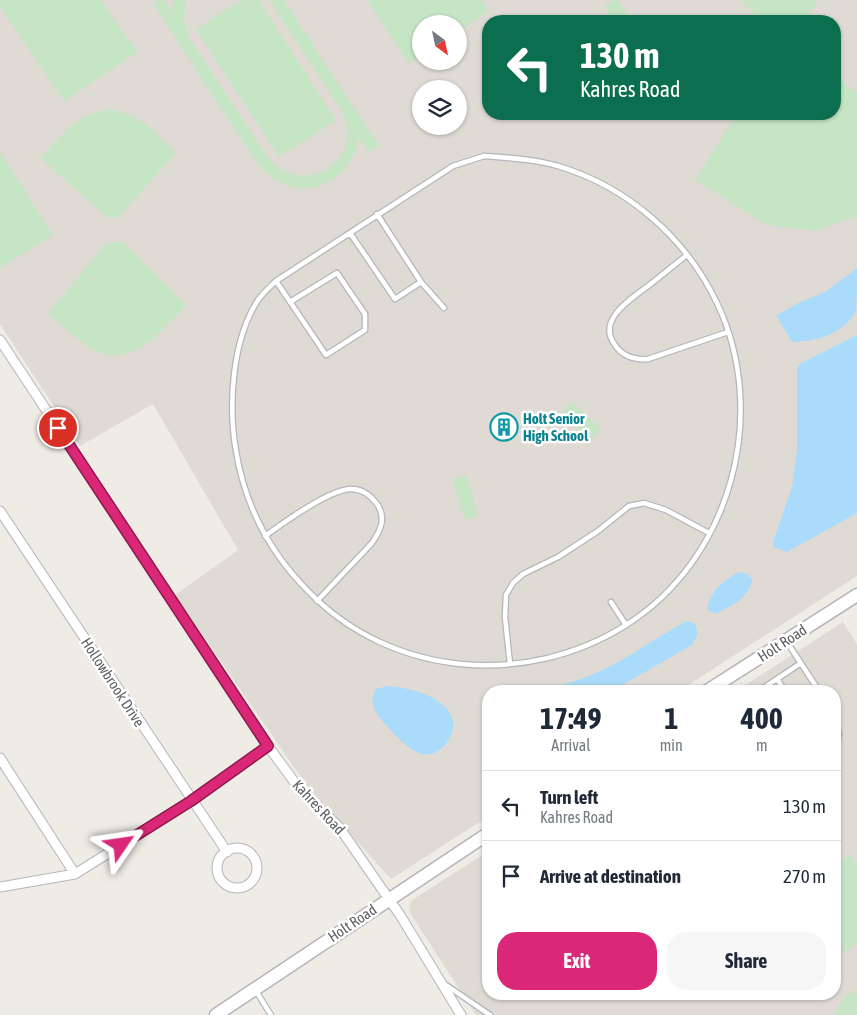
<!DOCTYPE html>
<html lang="en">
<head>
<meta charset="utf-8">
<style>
  :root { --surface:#fff; --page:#f6f6f7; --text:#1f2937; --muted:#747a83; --line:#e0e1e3; --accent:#db2777 }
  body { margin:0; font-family:"Asap Condensed",sans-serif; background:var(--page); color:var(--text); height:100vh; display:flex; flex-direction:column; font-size:19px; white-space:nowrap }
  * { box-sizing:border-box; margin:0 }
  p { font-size:16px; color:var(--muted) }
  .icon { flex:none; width:28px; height:28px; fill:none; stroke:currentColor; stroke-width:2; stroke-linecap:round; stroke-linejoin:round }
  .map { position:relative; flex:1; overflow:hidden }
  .sheet { position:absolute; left:482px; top:685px; width:359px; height:315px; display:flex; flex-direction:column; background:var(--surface); border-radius:20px; box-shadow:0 1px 4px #0004 }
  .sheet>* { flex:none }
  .top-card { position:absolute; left:482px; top:15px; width:359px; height:105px; border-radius:20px; box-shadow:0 1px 4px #0004; background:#0b6e4f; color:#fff; overflow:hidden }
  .needle { width:32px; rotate:147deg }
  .controls { position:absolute; left:412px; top:15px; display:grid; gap:10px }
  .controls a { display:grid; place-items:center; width:55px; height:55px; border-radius:50%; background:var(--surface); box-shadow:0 1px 4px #0004; font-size:25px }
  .pin { position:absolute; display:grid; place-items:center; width:42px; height:42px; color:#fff; margin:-21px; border:2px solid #fff; border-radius:50%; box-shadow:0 1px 5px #0007 }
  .me { position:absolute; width:55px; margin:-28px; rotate:58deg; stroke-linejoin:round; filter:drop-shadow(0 0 4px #0008) }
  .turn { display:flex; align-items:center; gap:18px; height:105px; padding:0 15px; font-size:22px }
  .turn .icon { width:65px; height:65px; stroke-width:2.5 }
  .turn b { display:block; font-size:35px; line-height:42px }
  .eta { display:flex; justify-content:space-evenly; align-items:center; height:85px; text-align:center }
  .eta b { font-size:30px; font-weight:700; line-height:35px }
  .primary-button { display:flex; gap:10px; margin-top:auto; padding:10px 15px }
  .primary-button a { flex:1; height:58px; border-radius:20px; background:var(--accent); color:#fff; font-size:20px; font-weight:700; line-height:58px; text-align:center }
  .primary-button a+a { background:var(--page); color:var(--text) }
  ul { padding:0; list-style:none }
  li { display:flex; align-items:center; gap:15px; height:70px; padding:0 15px; border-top:1px solid var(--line) }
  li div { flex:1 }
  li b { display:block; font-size:19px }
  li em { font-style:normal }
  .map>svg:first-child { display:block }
</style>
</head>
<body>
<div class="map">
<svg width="857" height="1015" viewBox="0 0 857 1015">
  <rect width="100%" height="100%" fill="#efece6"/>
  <path fill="#dfdbd4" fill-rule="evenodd" d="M0,0h857v576l-178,115h-190v125l-98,63 -84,-93 -132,-191 63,-45 -85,-146 -73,42 -80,-122zM489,21h346v93h-346zM421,24h38v37h-38zM421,89h38v37h-38z
    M843,622l14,22v371h-381l-66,-102 -1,-7 3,-6 77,-49v143h346v-303h-99z"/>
  <path fill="#c6e5c4" d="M0,0h101l36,52 -73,49 -64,-94z
    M159,0h6l6,10 3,-10h12l-2,20 6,19 77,117c36,46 102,3 73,-47l-71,-109h15l95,146 -10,6 -10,-14c-10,53 -69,68 -102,25l-104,-159z
    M241,0h17l78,120 -57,37 -83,-128z
    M367,0h114l7,11 -29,20v-7h-38v31l-12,9z
    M614,0h4l14,21h-18l-10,-15z
    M740,0h78l-13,21h-43z
    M835,75l22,18v123l-41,15 -49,-6 -72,-45 42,-66h98z
    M104,110c31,-1 52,22 72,43l-58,64 -10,1 -68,-60c21,-22 33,-40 64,-48z
    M0,152l53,83 -53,33z
    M123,242l63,63c-25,27 -57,67 -96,43 -15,-10 -29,-24 -42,-35l59,-70z
    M571,401l30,28 -9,11 -31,-26z
    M466,475l12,40 -13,5 -13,-41z
    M850,854l7,10v79l-22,15v-94z
    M857,990v25h-24l13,-19z"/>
  <path fill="#abdbfa" d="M857,268c0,10 0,36 -1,43 -12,23 -41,31 -64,31l-16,-26 22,-13 27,-11z
    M857,335v178l-70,39 -14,-5v-6l19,-54 5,-37v-82l4,-5z
    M738,572l9,2 5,5c-1,18 -22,28 -37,35l-8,-4c2,-18 16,-29 31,-38z
    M687,621l8,3 3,10 -6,11 -80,46h-74c22,-6 42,-10 62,-20 31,-14 57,-35 87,-50z
    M387,686c20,1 54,9 64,29 9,19 -12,46 -32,38 -14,-6 -25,-19 -35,-30 -9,-11 -16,-21 -8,-34z"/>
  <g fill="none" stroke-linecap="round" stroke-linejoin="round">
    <g stroke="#b3b6ba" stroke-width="7">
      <path id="service" d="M484,156c25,2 50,3 74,10 70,21 128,72 159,137 53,111 14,256 -91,322 -100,63 -234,52 -317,-33 -39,-39 -64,-86 -73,-141 -8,-46 -4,-111 22,-151 5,-7 12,-13 18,-19l177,-115z
        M377,214l44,68 23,26
        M350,233l45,66 26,-17
        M687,255c-13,10 -26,21 -39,31 -17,13 -52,34 -33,59 8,12 20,15 33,14l80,-27
        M276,281l50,74 39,-25v-16l-28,-41 -47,29
        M265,536c18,-13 66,-48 87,-47 11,0 19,7 25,15 10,14 3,27 -5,39l-55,58
        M611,602l15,23
        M787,642l32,49
        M510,664l-5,-47 1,-22 7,-12 10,-9 35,-17 40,-26 31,-25 15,-3 22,7 43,23
        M777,679l8,12
        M759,691l42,-28
        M835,718l4,16 -4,19
        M446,985l44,30
        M256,991l15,24"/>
    </g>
    <g stroke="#b3b6ba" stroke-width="11">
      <path id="minor" d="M0,340l268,406 33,45 38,36 61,88 61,100
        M0,511l227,341
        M0,758l75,116
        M217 868a20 20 0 1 1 40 0a20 20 0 1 1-40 0Z
        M0,887l75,-13 116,-73 77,-55"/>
    </g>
    <g stroke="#b2b5ba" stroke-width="15">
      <path id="secondary" d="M707,691l150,-96
        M216,1015l273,-182"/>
    </g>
    <use href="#service" stroke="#fff" stroke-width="4.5"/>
    <use href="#minor" stroke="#fff" stroke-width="9"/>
    <use href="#secondary" stroke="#fff" stroke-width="12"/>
  </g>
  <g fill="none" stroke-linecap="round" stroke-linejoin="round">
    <g stroke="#8e194d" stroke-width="12">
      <path id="route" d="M58,428l210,318 -77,55 -70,44"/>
    </g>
    <use href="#route" stroke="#db2777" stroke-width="9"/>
  </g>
  <defs>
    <g id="building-ring" transform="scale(1.4375)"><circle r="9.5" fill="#fff" stroke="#0f9aa8" stroke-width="1.5"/><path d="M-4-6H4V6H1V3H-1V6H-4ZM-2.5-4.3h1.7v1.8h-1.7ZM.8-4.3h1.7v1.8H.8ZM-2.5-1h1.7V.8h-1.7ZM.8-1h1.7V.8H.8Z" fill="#0f9aa8"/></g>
  </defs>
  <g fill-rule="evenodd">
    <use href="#building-ring" x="504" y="427"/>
  </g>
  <g text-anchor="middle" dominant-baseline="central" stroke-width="5" stroke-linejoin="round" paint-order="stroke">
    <g font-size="15" font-weight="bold" fill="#0d838f" stroke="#fff" text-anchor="start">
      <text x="523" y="418">Holt Senior<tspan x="523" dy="17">High School</tspan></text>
    </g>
    <g font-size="15" fill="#5e6165" stroke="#fff">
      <text transform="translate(782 643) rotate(-33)">Holt Road</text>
      <text transform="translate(113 682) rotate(57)">Hollowbrook Drive</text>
      <text transform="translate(319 807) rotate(47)">Kahres Road</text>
      <text transform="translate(352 923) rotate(-34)">Holt Road</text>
    </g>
  </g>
</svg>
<div class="controls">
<a><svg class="needle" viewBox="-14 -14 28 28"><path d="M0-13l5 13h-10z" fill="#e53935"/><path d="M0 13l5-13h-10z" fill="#747a83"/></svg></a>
<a><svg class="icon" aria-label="layers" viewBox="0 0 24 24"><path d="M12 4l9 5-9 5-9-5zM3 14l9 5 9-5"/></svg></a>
</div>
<div class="pin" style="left:58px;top:428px;background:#d93025"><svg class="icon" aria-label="arrive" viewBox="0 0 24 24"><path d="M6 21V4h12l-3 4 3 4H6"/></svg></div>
<svg class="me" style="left:121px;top:845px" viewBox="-20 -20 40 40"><path d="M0-17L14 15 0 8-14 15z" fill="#db2777" stroke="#fff" stroke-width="4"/></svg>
<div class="top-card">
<div class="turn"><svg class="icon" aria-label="left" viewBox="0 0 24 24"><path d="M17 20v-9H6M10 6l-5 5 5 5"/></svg><div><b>130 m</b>Kahres Road</div></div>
</div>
<section class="sheet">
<div class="eta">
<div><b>17:49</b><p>Arrival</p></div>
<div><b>1</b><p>min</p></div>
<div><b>400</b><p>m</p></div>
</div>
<ul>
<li><svg class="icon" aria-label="left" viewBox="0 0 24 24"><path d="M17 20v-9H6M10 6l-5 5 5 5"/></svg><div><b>Turn left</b><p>Kahres Road</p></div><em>130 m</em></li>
<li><svg class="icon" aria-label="arrive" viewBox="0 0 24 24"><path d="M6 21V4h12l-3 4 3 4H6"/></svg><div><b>Arrive at destination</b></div><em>270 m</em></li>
</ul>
<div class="primary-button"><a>Exit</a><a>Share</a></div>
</section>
</div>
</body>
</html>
